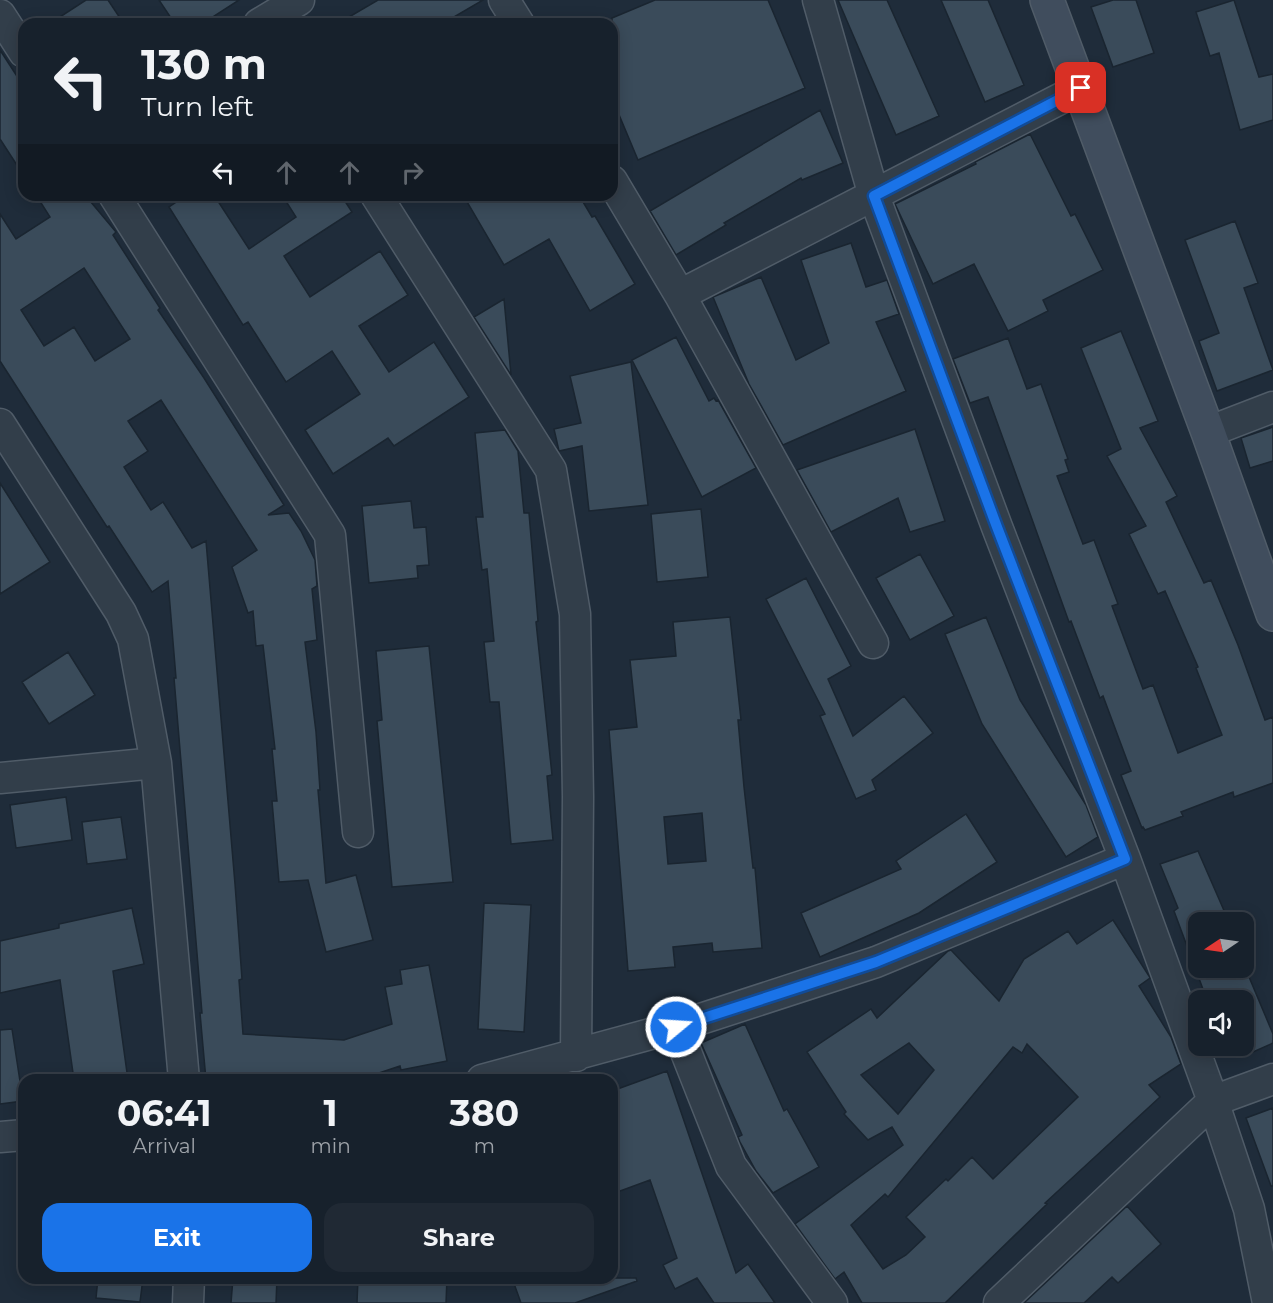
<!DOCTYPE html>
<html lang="en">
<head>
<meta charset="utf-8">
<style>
  :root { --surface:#17212c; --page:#202934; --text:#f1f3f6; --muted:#9ea3a9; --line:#363e48; --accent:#1a73e8 }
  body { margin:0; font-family:Montserrat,sans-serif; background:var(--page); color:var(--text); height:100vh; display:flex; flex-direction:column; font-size:22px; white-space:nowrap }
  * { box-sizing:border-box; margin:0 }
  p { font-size:20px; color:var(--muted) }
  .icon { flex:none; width:33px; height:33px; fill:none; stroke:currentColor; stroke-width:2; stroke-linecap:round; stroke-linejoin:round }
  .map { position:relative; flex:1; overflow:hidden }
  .side { position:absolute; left:18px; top:1074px; width:600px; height:210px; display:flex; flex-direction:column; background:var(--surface); border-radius:18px; box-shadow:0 3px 15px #0003,0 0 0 2px var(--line) }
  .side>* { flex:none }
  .hud { position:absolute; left:18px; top:18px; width:600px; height:183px; border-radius:18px; box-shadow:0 3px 15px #0003,0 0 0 2px var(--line); background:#17212c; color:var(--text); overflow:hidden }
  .needle { width:39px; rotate:257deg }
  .fabs { position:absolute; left:1188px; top:912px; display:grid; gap:12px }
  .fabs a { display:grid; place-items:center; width:66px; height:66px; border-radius:12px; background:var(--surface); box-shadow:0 3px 15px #0003,0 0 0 2px var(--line); font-size:30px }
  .pin { position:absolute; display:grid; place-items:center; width:51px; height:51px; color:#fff; margin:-26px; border-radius:12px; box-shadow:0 3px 9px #0006 }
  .me { position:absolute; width:66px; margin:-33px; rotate:72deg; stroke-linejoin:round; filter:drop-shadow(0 0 4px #0008) }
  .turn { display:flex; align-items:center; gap:21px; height:126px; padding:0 24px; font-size:27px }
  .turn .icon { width:78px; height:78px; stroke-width:2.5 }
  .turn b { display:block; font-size:42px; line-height:51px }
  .lanes { display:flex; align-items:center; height:57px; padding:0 24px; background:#0003; justify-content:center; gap:30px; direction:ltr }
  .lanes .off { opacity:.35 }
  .eta { display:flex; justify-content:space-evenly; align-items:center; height:102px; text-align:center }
  .eta b { font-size:36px; font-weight:700; line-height:42px }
  .button { display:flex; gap:12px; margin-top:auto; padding:12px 24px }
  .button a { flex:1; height:69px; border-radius:18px; background:var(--accent); color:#fff; font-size:24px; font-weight:700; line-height:69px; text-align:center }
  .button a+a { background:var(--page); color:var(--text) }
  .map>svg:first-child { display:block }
</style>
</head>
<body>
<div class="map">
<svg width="1273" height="1303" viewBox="0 0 1273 1303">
  <rect width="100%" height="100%" fill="#1f2c3a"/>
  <path fill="#3a4b5a" stroke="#1a2530" stroke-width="1.5" fill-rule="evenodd" d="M86,0h22l16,24h-75z
    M159,0h80l-37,24h-27z
    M378,0h105l-41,24h-105z
    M655,0h113l37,88 -167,72 -26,-62v-80z
    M838,0h49l52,116 -43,19z
    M941,0h47l36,85 -39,17z
    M1113,0h23l18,53 -41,14 -22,-60z
    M1234,0l25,77 14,-3v46l-33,10 -21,-77 -9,3 -14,-44z
    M0,50l24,37v89l-24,-37z
    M820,110l23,53 -41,17 -1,-2 -77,45 2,2 -50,30 -26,-44z
    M1030,134l41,82 4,-2 28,56 -60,30 5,11 -40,20 -34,-67 -41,20 -38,-80 81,-40 -1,-2z
    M36,195h49l31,37 -3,3 47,73 -2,2 46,68 80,127 -16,10 21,-2 12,18 14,29 2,26 -5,3 5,51 -12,2 11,90 4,58h-2l8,93 30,-8 17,65 -47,12 -18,-72 -29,2 -7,-81h5l-5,-52h3l-12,-104 -7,1 -3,-35 -5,2 -16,-46 25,-17 -96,-150 -33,21 20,30 -24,16 27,43 12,-8 29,46 14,-7 29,343 7,95 -3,1 4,54 101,6 48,-16 -7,-37 17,-3 -2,-14 29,-5 18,96 -46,9 -1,-4 -42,14h-152l-6,-67h2l-28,-335h2l-8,-97 -16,11 -43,-66 -2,1 -107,-166v-147l16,25 34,-22zM84,268l46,71 -35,22 -21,-34 -30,19 -23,-36z
    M187,195h27l35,54 47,-32 -14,-22h59l11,17 -68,44 26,41 70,-46 28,44 -49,31 30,46 45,-30 35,55 -75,49 -6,-8 -55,36 -28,-44 55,-36 -28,-43 -46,31 -38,-60 -5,3 -74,-118z
    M463,195h116l13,22 3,-1 40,68 -45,27 -41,-72 -45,26z
    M1235,221l23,62 -14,5 29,82 -56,21 -18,-50 20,-8 -34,-93z
    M851,243l15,44 21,-7 12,34 -23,8 30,69 -123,54 -34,-61 -36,-87 48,-20 35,83 33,-17 -28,-83z
    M504,299l7,76 -37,-58z
    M1121,331l37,90 -18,7 37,68 -11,6 38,81 7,-3 27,65 27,75 8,-3v66l-39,14 -1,-5 -52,20 2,4 -38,14 -2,-3 -1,1 -21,-53 10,-4 -28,-75 -3,2 -29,-77 -2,1 -81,-225 -18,6 -17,-44 55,-21 19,51 14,-5 27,75 -3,1 4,12 -12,4 26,68 11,-4 24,64 -6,2 31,83 10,-4 25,68 44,-18 -26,-67 2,-1 -33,-76 -7,3 -29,-60 17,-8 -39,-70 14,-7 -40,-101z
    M676,337l33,64 5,-3 2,3 2,-1 38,68 -54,29 -70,-137z
    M631,362l17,143 -59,6 -7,-65 -23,5 -5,-22 27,-6 -11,-47z
    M1273,427v34l-23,7 -9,-30z
    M915,429l30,92 -35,11 -12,-34 -67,34 -34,-62z
    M505,430l13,21 6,62h5l9,108 -2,1 16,153 -5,1 6,64 -42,4 -12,-142h-9l-6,-60 10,-1 -7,-72 -5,1 -6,-53h7l-8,-84z
    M0,483l50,79 -50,32z
    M411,501l3,27 12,-1 3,38 -12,1 1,12 -49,5 -7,-77z
    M701,509l7,68 -51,5 -6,-68z
    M920,554l34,62 -44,24 -34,-62z
    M806,578l45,88 -23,13 25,57 51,-40 29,37 -61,47 4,10 -20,9 -36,-83 5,-2 -59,-115z
    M730,617l11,103h-3l6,67 9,81h2l7,80 -49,4 -1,-9 -39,4 2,20 -47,4 -19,-241 28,-3 -7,-67 46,-4 -3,-34zM702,813l4,48 -38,3 -4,-47z
    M986,617l34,83 66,105 12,32 -32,20 -84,-133 -37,-90z
    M429,646l24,236 -61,5 -15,-166 5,-1 -6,-69z
    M68,652l27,43 -46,29 -27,-42z
    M66,797l6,43 -56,8 -6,-43z
    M966,814l31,48 -78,51 -99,44 -19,-44 100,-44 -5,-8z
    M121,817l6,42 -40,5 -5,-42z
    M1198,851l31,71h-31v46h46v-3l29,69v9l-29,13v-56h-37l-33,-89 4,-3 -18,-44z
    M484,903l47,2 -7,127 -46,-3z
    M132,908l12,56 -31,7 15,109h-54l-14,-100 -60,13v-52l59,-13v-4z
    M1113,920l36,56 1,2 -11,8 32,51 10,27 -32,21 11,12 -115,106 2,1 -102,99h-83l-18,-31 -9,7 -40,-55 108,-79 -11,-18 -24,13 -24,-26 2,-2 -39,-60 64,-43 6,9 71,-67 3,-1 48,51 25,-42 44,-28 9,13zM909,1043l25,27 -36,44 -37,-39zM1027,1044l51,53 -85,82 -21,-22 -24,24 -2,-2 -40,38 19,20 -19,18 -23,14 -32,-44 34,-31 3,3 125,-150 9,6z
    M745,1024l39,87 3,-2 32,58 -46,26 -17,-22 -16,-29 -2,-5 4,-2 -41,-92z
    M12,1029l11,72 -23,3v-74z
    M667,1071l69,202 12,-9 27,39h-61l-17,-25 -22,11 -12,-24 14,-7 -27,-78 -38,14v-103z
    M1273,1108v78h-2l-25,-68z
    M1127,1206l34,38 -43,39 -6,-6 -28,26h-60z
    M98,1278h45l-3,24 -44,-4z
    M233,1278h44l-1,25h-45z
    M358,1278h89l-1,25h-89z
    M512,1278h124l1,3 -62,22h-54z"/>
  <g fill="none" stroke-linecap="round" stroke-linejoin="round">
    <g stroke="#505c68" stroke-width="33">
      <path id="minor" d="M504,0l15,24
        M818,0l56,196 123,331 128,332 88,242 36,108 19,94
        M0,15l24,37
        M259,24l40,-24
        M612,181l68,114 193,348
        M114,195l216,340 28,297
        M376,195l175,275 24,144 3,183 -2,259
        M680,295l401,-207
        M0,424l121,189 12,26 23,124 28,317
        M1208,432l65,-25
        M0,778l156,-15
        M676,1027l55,139 101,137
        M482,1080l194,-53 200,-65 249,-103
        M0,1137l24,-2
        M188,1303l1,-25
        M999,1303l214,-202 60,-22"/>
    </g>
    <g stroke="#505c68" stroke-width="36">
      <path id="secondary" d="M1047,0l161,432 65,182"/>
    </g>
    <use href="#minor" stroke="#323e4a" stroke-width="30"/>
    <use href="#secondary" stroke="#404d5d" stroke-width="33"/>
  </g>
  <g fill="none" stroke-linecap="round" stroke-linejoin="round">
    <g stroke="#114b97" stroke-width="15">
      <path id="route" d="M676,1027l200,-65 249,-103 -128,-332 -123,-331 207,-108"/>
    </g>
    <use href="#route" stroke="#1a73e8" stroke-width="10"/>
  </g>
</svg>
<div class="fabs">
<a><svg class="needle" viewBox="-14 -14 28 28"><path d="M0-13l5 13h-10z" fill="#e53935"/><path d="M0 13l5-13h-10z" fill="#9ea3a9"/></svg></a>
<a><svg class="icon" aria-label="sound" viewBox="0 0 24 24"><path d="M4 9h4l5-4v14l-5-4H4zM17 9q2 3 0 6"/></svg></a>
</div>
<div class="pin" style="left:1081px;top:88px;background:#d93025"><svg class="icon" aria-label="arrive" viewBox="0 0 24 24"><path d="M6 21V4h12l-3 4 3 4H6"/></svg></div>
<svg class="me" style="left:676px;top:1027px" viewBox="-20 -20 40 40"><circle r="17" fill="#1a73e8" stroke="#fff" stroke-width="3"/><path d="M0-11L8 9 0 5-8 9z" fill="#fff"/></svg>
<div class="hud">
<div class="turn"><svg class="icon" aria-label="left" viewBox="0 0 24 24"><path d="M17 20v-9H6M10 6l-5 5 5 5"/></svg><div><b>130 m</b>Turn left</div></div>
<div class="lanes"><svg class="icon" aria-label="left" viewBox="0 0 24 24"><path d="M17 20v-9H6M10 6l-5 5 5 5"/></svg><svg class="icon off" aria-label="ahead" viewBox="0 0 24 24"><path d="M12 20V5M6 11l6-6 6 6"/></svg><svg class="icon off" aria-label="ahead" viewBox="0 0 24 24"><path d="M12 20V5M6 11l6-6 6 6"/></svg><svg class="icon off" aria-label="right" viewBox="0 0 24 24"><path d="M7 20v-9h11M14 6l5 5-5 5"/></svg></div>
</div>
<section class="side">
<div class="eta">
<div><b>06:41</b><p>Arrival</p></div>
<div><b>1</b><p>min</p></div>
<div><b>380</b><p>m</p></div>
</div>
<div class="button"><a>Exit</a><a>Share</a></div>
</section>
</div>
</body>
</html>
